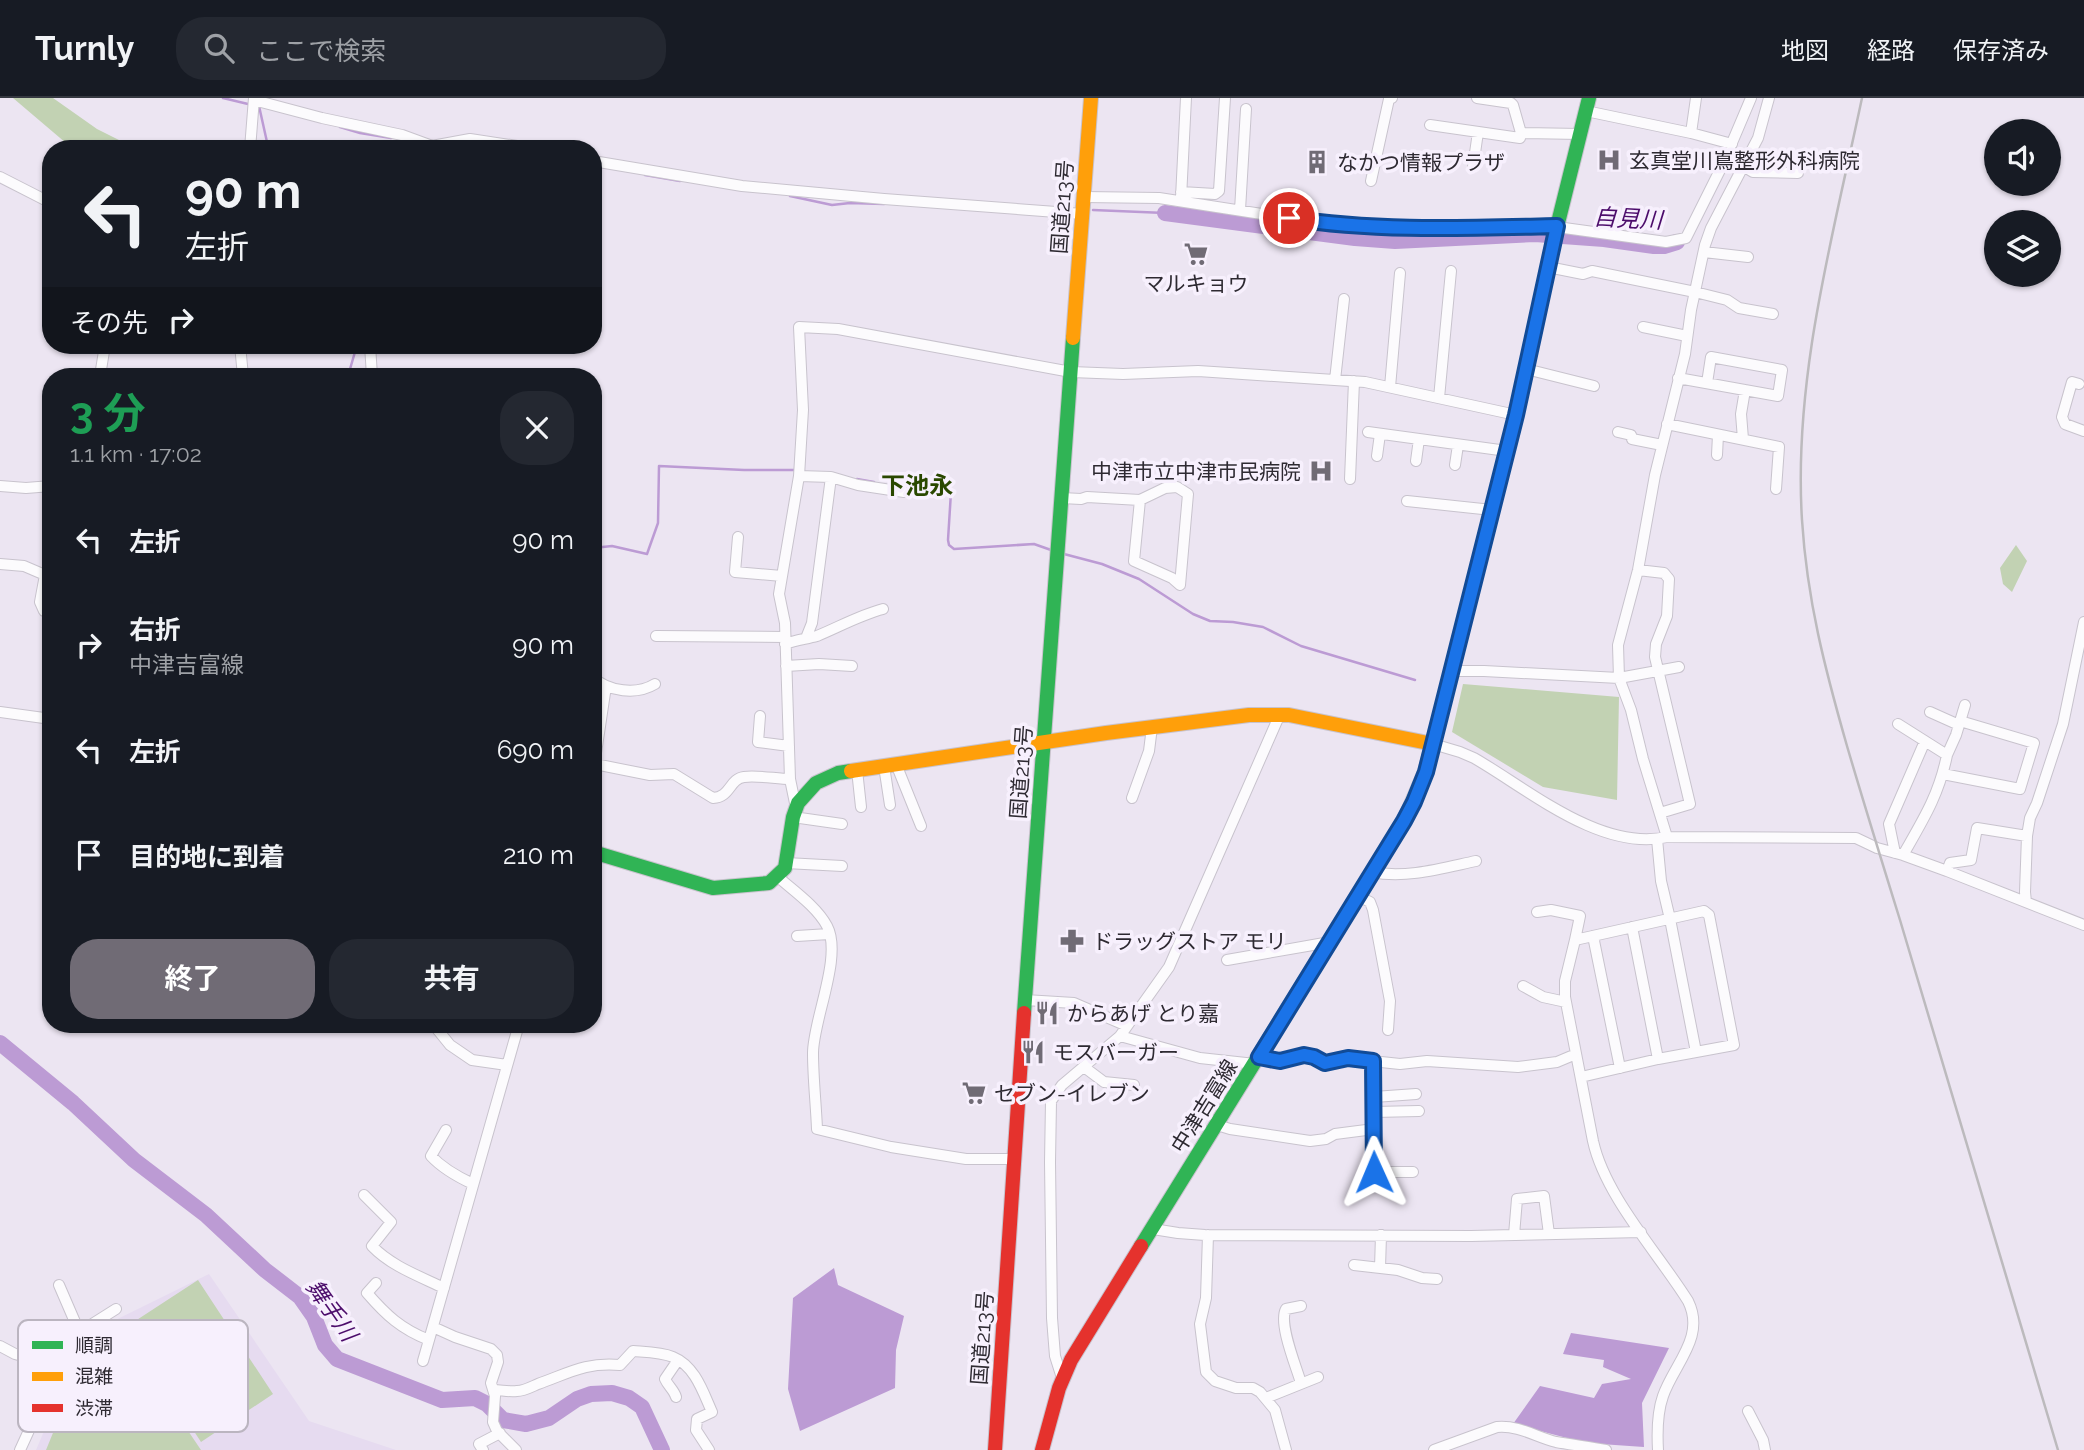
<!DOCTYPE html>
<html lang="ja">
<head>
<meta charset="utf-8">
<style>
  :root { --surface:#171b24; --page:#242831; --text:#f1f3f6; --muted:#9ea1a6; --line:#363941; --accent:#706b75 }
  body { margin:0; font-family:Raleway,"Noto Sans JP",sans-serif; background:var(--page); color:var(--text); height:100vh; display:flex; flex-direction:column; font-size:26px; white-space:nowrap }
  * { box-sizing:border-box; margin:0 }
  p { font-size:23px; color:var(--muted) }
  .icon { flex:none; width:38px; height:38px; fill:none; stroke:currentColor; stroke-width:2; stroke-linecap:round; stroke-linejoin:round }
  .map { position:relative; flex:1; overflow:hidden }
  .drawer { position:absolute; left:42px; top:270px; width:560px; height:665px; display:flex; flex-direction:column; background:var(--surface); border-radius:28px; box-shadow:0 2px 5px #0004 }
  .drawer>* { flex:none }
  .hud { position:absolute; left:42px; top:42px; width:560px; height:214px; border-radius:28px; box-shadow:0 2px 5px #0004; background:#171b24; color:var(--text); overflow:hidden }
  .buttons { position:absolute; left:1984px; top:21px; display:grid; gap:14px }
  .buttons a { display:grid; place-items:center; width:77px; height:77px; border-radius:50%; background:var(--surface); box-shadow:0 2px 5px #0004; font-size:35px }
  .pin { position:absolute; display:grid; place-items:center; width:60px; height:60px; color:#fff; margin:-30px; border:4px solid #fff; border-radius:50%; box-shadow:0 2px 7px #0007 }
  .me { position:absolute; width:77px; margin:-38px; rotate:359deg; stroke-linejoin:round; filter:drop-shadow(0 0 5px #0008) }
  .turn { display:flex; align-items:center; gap:24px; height:147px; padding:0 28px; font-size:32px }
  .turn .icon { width:91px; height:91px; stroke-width:2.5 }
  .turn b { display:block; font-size:49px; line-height:60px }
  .then { display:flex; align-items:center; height:66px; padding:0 28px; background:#0003; gap:14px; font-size:26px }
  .round { display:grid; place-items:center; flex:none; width:74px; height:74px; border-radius:28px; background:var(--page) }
  .head { display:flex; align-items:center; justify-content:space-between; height:119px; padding:0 28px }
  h1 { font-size:42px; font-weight:700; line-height:52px; color:#1e9e55 }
  .cta { display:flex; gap:14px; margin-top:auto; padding:14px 28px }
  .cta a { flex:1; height:80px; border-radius:28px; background:var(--accent); color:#fff; font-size:28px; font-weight:700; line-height:80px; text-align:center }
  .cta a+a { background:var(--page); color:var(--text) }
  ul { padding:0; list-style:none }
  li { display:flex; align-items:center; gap:21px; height:105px; padding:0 28px }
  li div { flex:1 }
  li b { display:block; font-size:26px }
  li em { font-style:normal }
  header { display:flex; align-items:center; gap:42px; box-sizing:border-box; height:98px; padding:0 35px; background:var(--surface); border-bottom:2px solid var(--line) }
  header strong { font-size:33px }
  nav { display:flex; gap:38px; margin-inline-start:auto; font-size:24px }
  .search { width:490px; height:63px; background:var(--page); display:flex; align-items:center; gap:18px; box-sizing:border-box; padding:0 24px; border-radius:28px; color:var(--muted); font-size:26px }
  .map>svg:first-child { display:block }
</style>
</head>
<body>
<header>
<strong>Turnly</strong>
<div class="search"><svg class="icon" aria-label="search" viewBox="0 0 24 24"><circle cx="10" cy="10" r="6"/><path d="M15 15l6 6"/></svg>ここで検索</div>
<nav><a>地図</a><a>経路</a><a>保存済み</a></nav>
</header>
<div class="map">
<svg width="2084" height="1352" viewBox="0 0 2084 1352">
  <rect width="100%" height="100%" fill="#ece5f2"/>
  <path fill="#e6dbf0" d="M209,1176l100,147 87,29h-360l49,-115z"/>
  <path fill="#c2d2b3" d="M13,0h40l44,31 30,15 5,5h-59z
    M2016,447l11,16 -15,31 -9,-8 -3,-16z
    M1463,586l156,13 -2,103 -74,-13 -91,-55z
    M198,1182l75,114 -72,48 -75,-115z
    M122,1235l79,117h-155l40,-98z"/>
  <path fill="#bc9bd4" d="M834,1170l4,17 66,31 -8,34 -1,38 -95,43 -12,-42 5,-91z
    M1571,1235l98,15 -27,55 2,44 -58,-4 -73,-19 27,-38 54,12 8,-14 29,-5 -28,-12 1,-7 -41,-6z"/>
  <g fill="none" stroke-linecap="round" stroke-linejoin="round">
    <path stroke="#bc9bd4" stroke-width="2.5" d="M223,0l25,6
      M259,8l8,36 -1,7
      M340,29l20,6 31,5
      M645,77l35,6
      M790,98l42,9 18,-2 34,1
      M1093,112l72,3
      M348,278l9,-31
      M857,381l17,3
      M902,388l46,1 3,5 -3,48 1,5 5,4 80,-5 17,6
      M593,450l19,-2 35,8 11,-31 1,-57 85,4h51
      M1064,456l38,10 37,15 54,35 17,7 23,1 30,5 38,19 114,34"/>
    <path stroke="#bc9bd4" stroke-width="16" d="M1165,115l190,25 40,3 140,-7 69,5 50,7h10l13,-4
      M0,945l73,60 61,57 72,55 59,55 35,27 14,20 11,28 12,14 105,41 33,-2 12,6 16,16 23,4 23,-6 28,-19 14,-5 21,-1 17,5 13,9 20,43"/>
    <g stroke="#c8c3cd" stroke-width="12">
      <path id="street" d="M1477,0l34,5 2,2 8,28 59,1
        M254,2l68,18 80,17 30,11 38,-7 67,10
        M1586,13l105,22 41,11
        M1430,27l90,13 1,-5
        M1691,35l5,-35
        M250,51l4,-51
        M593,63l149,25 142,13 199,15
        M1743,68l10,6 45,1
        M1473,69l5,-35
        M0,79l51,26
        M1371,83l18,-82 3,-1
        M1181,94l34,2 4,-3 6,-93
        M1084,99l75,1 154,24 122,7 122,-2 109,15 20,-4 37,-74 28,-66
        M1181,100l5,-100
        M1240,112l6,-101
        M1704,154l44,5
        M1548,169l35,7 9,-3 103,21 32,8 12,8 34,6
        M1643,229l44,9
        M240,247l3,31
        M370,247l2,31
        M1526,271l68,17
        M100,278l5,-31
        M1678,280l100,18 4,-26 -71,-13 -4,26
        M1335,282l9,-81
        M2079,286l-7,-2 -10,35 3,7 19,7
        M1390,289l10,-114
        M1439,300l12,-127
        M1667,326l112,23 -3,42
        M1368,334l139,19
        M1618,334l13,3 1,4 30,6
        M1743,341l-2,-25 4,-24
        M1717,357l1,-20
        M1377,358l3,-22
        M1416,363l3,-22
        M1455,367l3,-20
        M799,378l32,1 -19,146 -6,15
        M831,379l27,8 46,7
        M1350,381l4,-98
        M0,388l26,2 25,-2
        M1062,400l19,1 6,-2 53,3 25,-12 12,-1 11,7 -8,91 -8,-7 -38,-17 6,-61
        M1407,403l85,9
        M738,439l-3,35 47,4
        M0,466l24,2 21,9 -5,27 4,9 7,1
        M1638,472l26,3 5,6 -2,37 -11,28 -1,13 35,147 -30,9
        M656,538l129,1
        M785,546c11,-4 21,-5 32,-8 22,-9 43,-21 66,-27
        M786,568l33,-2 33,2
        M1452,573h32l135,7 -1,-33 20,-75 17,-95 30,-121 6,-44 14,-65 6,-17 47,-90 11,-40
        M593,579c15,15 44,18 62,7
        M0,614l51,7
        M1930,614l29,13
        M760,618l-2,26 31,4
        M1898,626l49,31c-8,40 -24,65 -44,100
        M1433,646l27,8 14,6c54,31 127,94 193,79l189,1 21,10 26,7 44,16 137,54
        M1947,657l9,-20 9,-30
        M595,666l55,11 24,-1 39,24c18,-1 16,-19 31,-21 13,-2 33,2 46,2
        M896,666l25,62
        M884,668l6,39
        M857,672l4,37
        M593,675l13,-87
        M1943,676l77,15 14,-46 -74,-22
        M1132,700l17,-47 3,-24
        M796,710l-6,-29 -5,-156 -6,-29 20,-118 4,-66 -4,-83 39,2 233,43 52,2 75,-3 167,11 151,33
        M793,719l49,7
        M1667,739l-24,-78 -12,-49 -12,-32 60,-11
        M1657,741l4,42 9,38 26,133
        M1895,755l-6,-29 36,-83
        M786,765l56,3
        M1947,773l3,-8 21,-3 6,-32 50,8
        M1372,774c34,7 71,-4 104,-11
        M778,779c16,14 39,30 49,49 16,30 -14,94 -14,127 0,25 3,51 4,76l74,18 75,12h50
        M1358,798l12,6 3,8 17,91 -2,29
        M2026,804l-1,-10 2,-56 3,-18 7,-15 26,-79 21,-102
        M1537,814l14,-2 29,6 -5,24
        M1632,829l26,132
        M797,838l32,-2
        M1593,838l27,132
        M1227,862l103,-18
        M1523,888l20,11 23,5
        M1025,902l49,3 53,23
        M433,926l17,21 22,15 35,5
        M1120,938l80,22 55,6
        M1259,959l21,4 24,-6 9,2 12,6 28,-4 47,5 27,-3 91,6 39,-5 19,-8
        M1373,963l1,111h39
        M1084,969l20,15 30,3
        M1581,979l77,-18 76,-14 -25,-130 -5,-4 -129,29 -10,41v16l28,144c12,55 65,112 95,160 18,36 -14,63 -25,95 -6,17 -6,36 -5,54
        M1374,999l42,-3
        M1374,1014l45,-1
        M1217,1027l13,4 80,12 16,-2 9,-5 39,-5
        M446,1032l-15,26c12,13 27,21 42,28
        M364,1097l27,27 -19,24c19,20 47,30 72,42
        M1153,1131l25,4 27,2 266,1 170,-4
        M1208,1137l-2,63 -6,26 6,48 9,9 21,7h17l7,4 15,18 11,40
        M1514,1137l3,-36 27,-3 5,38
        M1354,1167l44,5 24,8 15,1
        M1380,1170l1,-33
        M376,1185l-9,10c19,22 34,36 62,47
        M59,1187l16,37 3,11
        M1301,1208l-15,3c-8,14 10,57 15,74
        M433,1229l22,10 36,12 6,6 1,7 -7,21 4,13 -2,26 4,9 19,19
        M0,1248l15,8 50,14
        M423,1263l96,-337
        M1062,1280l-7,-22 -3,-38 -2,-156 1,-61 11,-16 58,-49 49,-69 111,-253
        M494,1292c7,0 15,2 23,1 7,0 14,-4 21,-7 31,-11 47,-22 82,-19l13,-14c13,1 28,1 40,6 22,9 30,35 39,55l-15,7 -1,11 13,20
        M676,1299c-2,-7 -8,-11 -11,-18l13,-19
        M1266,1300l52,-21
        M1748,1313l15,29 2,10
        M20,1352l22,-48 8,-7 9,-13 19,-49 38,-24
        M483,1352l-4,-6 21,-11
        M1434,1352l63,-23c22,-2 39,10 59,15 17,3 34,5 50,8"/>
    </g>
    <g stroke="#c8c3cd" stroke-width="16">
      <path id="fast" d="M1553,145l36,-145
        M593,754l120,36 56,-5 16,-15 8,-51 5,-14 18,-20 22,-10 13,-2
        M1024,915l49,-675
        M1141,1148l263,-425 21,-49 29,-110"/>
    </g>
    <g stroke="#c8c3cd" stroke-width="16">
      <path id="slow" d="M1073,240l18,-240
        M851,673l255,-38 143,-18h40l144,29"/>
    </g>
    <g stroke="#c8c3cd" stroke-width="16">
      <path id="jam" d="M1454,564l62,-247 37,-172
        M995,1352l29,-437
        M1042,1352l17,-62 12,-28 70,-114"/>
    </g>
    <use href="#street" stroke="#fcfbfd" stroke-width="10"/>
    <use href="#fast" stroke="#30b455" stroke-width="14"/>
    <use href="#slow" stroke="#ff9f0a" stroke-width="14"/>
    <use href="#jam" stroke="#e5322d" stroke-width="14"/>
    <path stroke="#bcbabd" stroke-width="2.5" d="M1862,0c-29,138 -69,280 -60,422 5,80 23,149 45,226 17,58 35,116 53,174 54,176 105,353 158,530"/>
  </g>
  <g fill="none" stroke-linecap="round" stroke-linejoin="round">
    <g stroke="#114b97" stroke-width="18">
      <path id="route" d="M1289,120c88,14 179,10 268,8l-41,189 -90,357 -12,30 -10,19 -145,236 21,4 24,-6 10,2 11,6 23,-5 25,3 1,111"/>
    </g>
    <use href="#route" stroke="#1a73e8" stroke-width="12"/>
  </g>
  <defs>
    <g id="hospital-bare" transform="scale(1.89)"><path d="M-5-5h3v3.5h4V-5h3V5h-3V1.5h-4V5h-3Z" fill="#706b75" stroke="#f7f0fd" stroke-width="2.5" paint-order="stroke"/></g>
    <g id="building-bare" transform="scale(1.89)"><path d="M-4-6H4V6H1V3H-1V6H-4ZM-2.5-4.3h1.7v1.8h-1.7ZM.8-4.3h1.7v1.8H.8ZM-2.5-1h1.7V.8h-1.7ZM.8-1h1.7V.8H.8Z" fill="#706b75" stroke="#f7f0fd" stroke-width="2.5" paint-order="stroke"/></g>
    <g id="supermarket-bare" transform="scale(1.89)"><path d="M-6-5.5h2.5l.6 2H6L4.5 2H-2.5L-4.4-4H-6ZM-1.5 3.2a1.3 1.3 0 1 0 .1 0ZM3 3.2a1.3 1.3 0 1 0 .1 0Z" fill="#706b75" stroke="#f7f0fd" stroke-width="2.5" paint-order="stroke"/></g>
    <g id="pharmacy-bare" transform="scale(1.89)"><path d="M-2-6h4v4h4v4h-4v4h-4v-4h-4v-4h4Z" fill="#706b75" stroke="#f7f0fd" stroke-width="2.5" paint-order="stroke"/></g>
    <g id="restaurant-bare" transform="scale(1.89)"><path d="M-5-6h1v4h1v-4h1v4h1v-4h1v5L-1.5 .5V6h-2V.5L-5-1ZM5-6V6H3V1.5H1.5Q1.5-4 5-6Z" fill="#706b75" stroke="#f7f0fd" stroke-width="2.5" paint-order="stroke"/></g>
  </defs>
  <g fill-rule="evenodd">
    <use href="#hospital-bare" x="1609" y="62"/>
    <use href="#building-bare" x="1317" y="64"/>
    <use href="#supermarket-bare" x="1196" y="156"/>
    <use href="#hospital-bare" x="1321" y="373"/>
    <use href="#pharmacy-bare" x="1072" y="843"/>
    <use href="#restaurant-bare" x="1047" y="915"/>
    <use href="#restaurant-bare" x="1033" y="954"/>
    <use href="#supermarket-bare" x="974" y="995"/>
  </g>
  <g text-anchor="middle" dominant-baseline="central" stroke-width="7" stroke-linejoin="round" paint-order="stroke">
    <g font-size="21" fill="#2e2a32" stroke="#f7f0fd" text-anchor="start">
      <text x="1629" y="62">玄真堂川嶌整形外科病院</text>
      <text x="1337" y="64">なかつ情報プラザ</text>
      <text x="1196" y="185" text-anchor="middle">マルキョウ</text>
      <text x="1301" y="373" text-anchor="end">中津市立中津市民病院</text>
      <text x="1092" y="843">ドラッグストア モリ</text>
      <text x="1067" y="915">からあげ とり嘉</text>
      <text x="1053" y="954">モスバーガー</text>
      <text x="994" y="995">セブン-イレブン</text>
    </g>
    <g font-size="21" fill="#2e2a32" stroke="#f7f0fd">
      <text transform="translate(1062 109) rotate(-86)">国道213号</text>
      <text transform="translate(1021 674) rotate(-86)">国道213号</text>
      <text transform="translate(1204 1008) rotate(-58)">中津吉富線</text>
      <text transform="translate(982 1240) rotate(-86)">国道213号</text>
    </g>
    <g font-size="23" font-style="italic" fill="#4c0c6b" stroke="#f7f0fd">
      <text transform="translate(1628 120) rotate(3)">自見川</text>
      <text transform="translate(332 1212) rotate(55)">舞手川</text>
    </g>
    <g font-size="24" font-weight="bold" fill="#2a4800" stroke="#f7f0fd">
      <text x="917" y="387">下池永</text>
    </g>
  </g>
  <rect x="18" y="1222" width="230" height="112" rx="10" fill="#f7f0fd" stroke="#bbb5c0" stroke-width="2"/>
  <rect x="32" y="1243" width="31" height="8" fill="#30b455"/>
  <rect x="32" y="1274" width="31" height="9" fill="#ff9f0a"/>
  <rect x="32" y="1306" width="31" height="8" fill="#e5322d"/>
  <g font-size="19" fill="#2e2a32">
    <text x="75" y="1254">順調</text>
    <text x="75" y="1285">混雑</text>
    <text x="75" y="1317">渋滞</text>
  </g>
</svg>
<div class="buttons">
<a><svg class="icon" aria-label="sound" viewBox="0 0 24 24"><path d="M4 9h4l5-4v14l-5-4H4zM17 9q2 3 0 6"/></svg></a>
<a><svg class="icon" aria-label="layers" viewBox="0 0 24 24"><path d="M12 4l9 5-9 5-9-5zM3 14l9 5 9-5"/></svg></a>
</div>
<div class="pin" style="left:1289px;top:120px;background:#d93025"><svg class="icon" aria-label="arrive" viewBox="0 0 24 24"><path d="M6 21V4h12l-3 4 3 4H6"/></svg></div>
<svg class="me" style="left:1374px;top:1074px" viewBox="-20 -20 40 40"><path d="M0-17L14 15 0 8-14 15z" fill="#1a73e8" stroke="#fff" stroke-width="4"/></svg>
<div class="hud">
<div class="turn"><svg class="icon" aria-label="left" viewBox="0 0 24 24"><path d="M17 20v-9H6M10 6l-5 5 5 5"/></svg><div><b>90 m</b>左折</div></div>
<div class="then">その先<svg class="icon" aria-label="right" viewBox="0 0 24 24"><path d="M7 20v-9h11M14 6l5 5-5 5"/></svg></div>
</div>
<section class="drawer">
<div class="head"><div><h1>3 分</h1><p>1.1 km · 17:02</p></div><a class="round"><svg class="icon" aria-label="close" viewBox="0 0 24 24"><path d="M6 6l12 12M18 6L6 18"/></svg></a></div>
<ul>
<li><svg class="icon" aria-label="left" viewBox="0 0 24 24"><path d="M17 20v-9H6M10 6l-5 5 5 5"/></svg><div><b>左折</b></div><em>90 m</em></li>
<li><svg class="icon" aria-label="right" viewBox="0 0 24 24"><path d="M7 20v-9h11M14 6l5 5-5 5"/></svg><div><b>右折</b><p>中津吉富線</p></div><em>90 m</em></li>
<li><svg class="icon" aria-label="left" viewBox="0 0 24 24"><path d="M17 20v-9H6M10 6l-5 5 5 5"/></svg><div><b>左折</b></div><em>690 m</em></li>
<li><svg class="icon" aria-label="arrive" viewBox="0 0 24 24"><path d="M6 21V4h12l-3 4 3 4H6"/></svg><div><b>目的地に到着</b></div><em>210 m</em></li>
</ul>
<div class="cta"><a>終了</a><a>共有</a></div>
</section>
</div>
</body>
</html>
